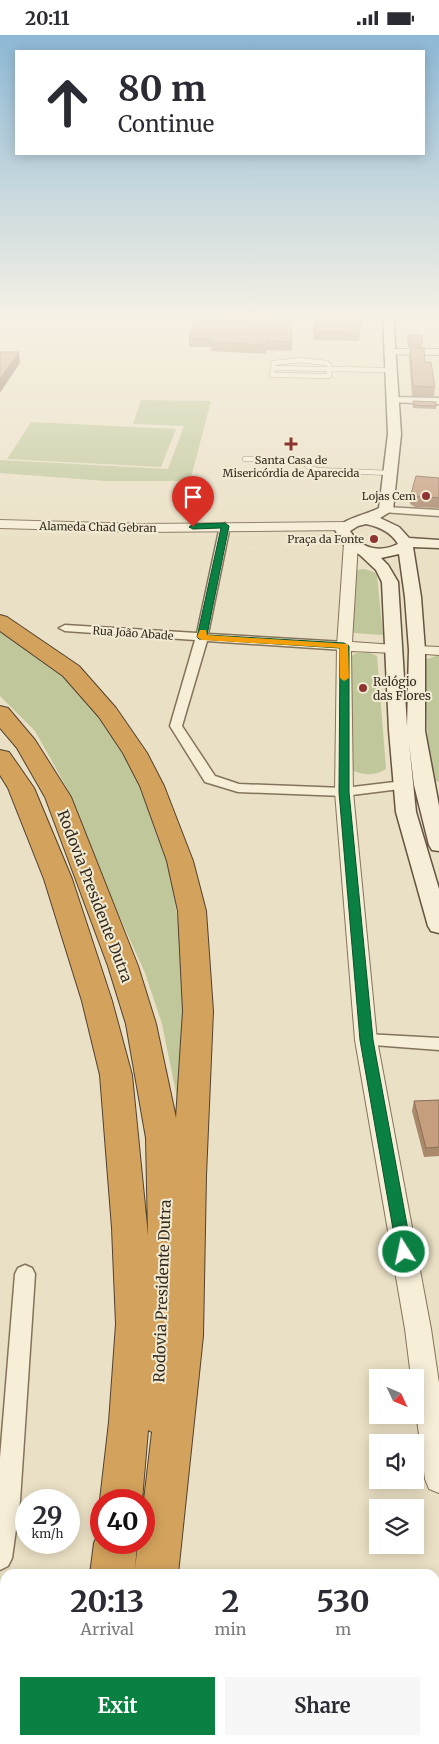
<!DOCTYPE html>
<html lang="en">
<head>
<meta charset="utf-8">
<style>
  :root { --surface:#fff; --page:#f7f7f7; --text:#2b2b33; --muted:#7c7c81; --accent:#0b8043 }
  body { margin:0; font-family:Merriweather,serif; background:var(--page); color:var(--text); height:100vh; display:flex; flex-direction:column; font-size:19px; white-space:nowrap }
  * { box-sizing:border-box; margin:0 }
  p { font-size:16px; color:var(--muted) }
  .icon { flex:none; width:28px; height:28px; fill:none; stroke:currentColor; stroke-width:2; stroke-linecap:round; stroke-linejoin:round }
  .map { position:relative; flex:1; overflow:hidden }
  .details { position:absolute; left:0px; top:1534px; width:440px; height:176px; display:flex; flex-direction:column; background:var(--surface); border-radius:15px 15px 0 0; box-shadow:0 2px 12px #0003 }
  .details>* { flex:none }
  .guide { position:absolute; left:15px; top:15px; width:410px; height:105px; border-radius:0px; box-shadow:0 2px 12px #0003; background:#fff; color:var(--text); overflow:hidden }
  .needle { width:32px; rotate:134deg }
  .fabs { position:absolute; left:369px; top:1334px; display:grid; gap:10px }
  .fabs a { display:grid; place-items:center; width:55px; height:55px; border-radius:0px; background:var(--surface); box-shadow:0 2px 12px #0003; font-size:25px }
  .speed { position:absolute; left:15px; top:1454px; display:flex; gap:10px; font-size:25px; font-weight:700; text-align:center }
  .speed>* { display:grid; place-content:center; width:65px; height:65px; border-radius:50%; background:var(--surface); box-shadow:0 2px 12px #0003; line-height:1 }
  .speed small { font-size:12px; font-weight:400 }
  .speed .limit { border:8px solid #d22; background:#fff; color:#111 }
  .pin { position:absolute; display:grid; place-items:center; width:42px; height:42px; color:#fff; margin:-51px -21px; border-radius:50% 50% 50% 0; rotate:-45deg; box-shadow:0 0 5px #0007 }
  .pin .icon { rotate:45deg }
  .me { position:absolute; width:55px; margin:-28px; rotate:350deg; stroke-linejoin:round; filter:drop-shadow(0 0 4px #0008) }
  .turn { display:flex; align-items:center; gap:18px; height:105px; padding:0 20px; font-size:22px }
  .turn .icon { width:65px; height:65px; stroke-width:2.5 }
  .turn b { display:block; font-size:35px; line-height:42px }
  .eta { display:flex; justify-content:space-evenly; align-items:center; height:85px; text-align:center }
  .eta b { font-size:30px; font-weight:700; line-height:35px }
  .button { display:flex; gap:10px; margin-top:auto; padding:10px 20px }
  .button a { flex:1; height:58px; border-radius:0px; background:var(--accent); color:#fff; font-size:20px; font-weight:700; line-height:58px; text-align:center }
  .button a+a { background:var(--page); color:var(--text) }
  .status { display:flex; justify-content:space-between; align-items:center; height:35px; padding:0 25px; background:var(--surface); direction:ltr }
  .status svg { height:14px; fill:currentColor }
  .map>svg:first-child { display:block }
</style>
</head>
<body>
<div class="status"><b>20:11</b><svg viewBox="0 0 49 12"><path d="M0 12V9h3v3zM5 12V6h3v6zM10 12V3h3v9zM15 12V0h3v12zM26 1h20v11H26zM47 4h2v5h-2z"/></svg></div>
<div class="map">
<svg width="439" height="1709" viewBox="0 0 439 1709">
  <rect width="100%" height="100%" fill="#eae0c5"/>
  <path fill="#c0c79a" d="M141,365l70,1 -21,80h-85l-105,-8v-13l168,9 16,-43 -51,-2z
    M31,387l145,7 -15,38 -154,-8z
    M364,534l10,3 3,4 6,59 -30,-2 3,-63z
    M0,594l43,27 57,51 50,93 19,66 14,85 5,45 -5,131 -21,-103 -17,-51 -46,-102 -27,-74 -37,-66 -35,-35z
    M356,618h14l7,3 9,113c-11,7 -21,6 -33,2l-3,-114z
    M439,620v127l-6,-2 -4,-12 -5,-108z"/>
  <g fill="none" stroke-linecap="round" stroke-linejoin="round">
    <g stroke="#84735c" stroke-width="5.5">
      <path id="service" d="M300,325l27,3 2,2v11l-57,-1 2,-12z
        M274,333l54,1
        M328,334l63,1
        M245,424l56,1 9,8 7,2 73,3"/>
    </g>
    <g stroke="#84735c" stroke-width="3">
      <path id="minor" d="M393,362l46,1v6l-49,-2 -1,-2z
        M386,472l53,3v6l-57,-4v-4z
        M225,488l5,3 -22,108 136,8 6,4 -6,4 -137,-9 -25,85 33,50 24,8 105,4 59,-7 7,4 -2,3 -64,8 -106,-4 -33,-10 -35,-56 25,-86 -130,-9 -6,-3 6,-3 132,8 23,-107z
        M366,999l73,4v12l-79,-6 -2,-4 2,-4z
        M25,1230l7,3 3,6 -15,227 -8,57 -4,8 -8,4v-112l15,-184 3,-6z"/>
    </g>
    <g stroke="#84735c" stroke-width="2">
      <path id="tertiary" d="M390,314h49v6l-52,-1 -2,-2z
        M0,485l142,4 204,-2 6,4 -6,4 -204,2 -142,-4z
        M351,504l7,4 -6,99 43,3 5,1 2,3 -2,3 -5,1 -44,-2 2,141 24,248 54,289 8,54v110l-10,-4 -4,-10 -10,-74v-28h-4l-6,-48 -50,-289 -20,-248 2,-146 7,-103z
        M417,611l22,1v8l-27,-2 -2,-3 2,-3z"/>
    </g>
    <g stroke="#655440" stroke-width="3">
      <path id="secondary" d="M383,280h10l8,119 -8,76 -13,8 19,9 10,11 30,2v8l-26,-1 8,50 4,53v81l14,75v45l-7,-1 -3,-5 -15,-60 -5,-42 7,69 23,77v44l-8,-2 -3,-5 -32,-114 -7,-82 -7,-148 -6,-12 -16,-15 -16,-10 -9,-15c9,-12 31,-15 44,-22l9,-74zM366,489c14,3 25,8 32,20 -19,9 -37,5 -48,-13l8,-5zM399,519l6,43 4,53 -2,76 -9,-144 -10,-17 -7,-7z"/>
    </g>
    <g stroke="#524130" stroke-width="2">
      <path id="motorway" d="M0,580l7,2 72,49 37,42 31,45 17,33 29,75 13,50 7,100 -7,165 -3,160 -25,238h-88l4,-31 7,-16v16h36l-2,26 3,-26h6v-43l8,-68 -4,-2 -6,70h-41v3l-1,-3 9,-78 7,-98 -4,-96 -12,-153 -18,-74 -38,-122 -36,-91 -8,-13v-25l9,2 25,36 38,91 40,122 20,74 16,161 -2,-98 -20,-114 -18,-58 -63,-169 -28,-49 -17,-20v-22l8,2 27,32 36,57 67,169 18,58 20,94 7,-107 -5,-100 -11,-50 -27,-75 -17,-33 -24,-36 -36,-41 -63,-45z
        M70,1705h94v4h-95z"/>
    </g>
    <use href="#service" stroke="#f6eed7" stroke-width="4.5"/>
    <use href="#minor" fill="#f6eed7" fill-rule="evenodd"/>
    <use href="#tertiary" fill="#f6eed7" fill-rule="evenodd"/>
    <use href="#secondary" fill="#f6eed7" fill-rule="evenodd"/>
    <use href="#motorway" fill="#d3a35d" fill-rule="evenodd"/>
  </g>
  <path fill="#a9886c" d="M361,280l-2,26 -46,-1 1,-9z
    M227,283h50l15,24v9l-25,-1 -1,4 -55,-3v-4h-22v-9z
    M408,300l14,9v3h-14z
    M410,312l15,15 10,25 -1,9h-22l-3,-40z
    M413,366l23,5v3l-23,-1z
    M439,443v30l-24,-1 -5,-3 1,-10z
    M439,1065v56l-15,1 -12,-46 2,-10z"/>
  <path fill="#8a6f58" d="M19,317l1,11 -20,30v-14z"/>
  <path fill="#c59e7e" stroke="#8a6f58" d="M228,280h49v3h11l3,6 1,18 -25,-1 -1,4 -55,-3 1,-4h-23l7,-21 31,1z
    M316,280h45l-1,17 -46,-1z
    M408,300h14v9h-14z
    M410,312l14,1 1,14h6l4,25 -22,-1z
    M0,317h19l-19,27z
    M413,366l23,1v4l-23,-1z
    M416,441l23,2v20l-23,-2 -5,-2z
    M439,1065v47l-13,1 -12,-47z"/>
  <linearGradient id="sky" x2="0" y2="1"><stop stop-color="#8db8d5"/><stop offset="0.54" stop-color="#f6f1e5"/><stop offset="1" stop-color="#f6f1e5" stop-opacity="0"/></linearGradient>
  <rect width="439" height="520" fill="url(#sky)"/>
  <path fill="#0b8043" stroke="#07532c" d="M225,488l4,3 -22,109 137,8 5,3v146l24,248 39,212 -2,4 -6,2 -5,-2 -2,-4 -37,-212 -21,-248 1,-144 -141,-9 -2,-2 24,-109 -28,1 -4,-2 4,-3z"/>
  <path fill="#f59e0b" d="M200,595h6l1,5 141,9 1,34 -5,3 -4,-3v-30l-138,-8 -5,-3z"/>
  <g fill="#8e3432" stroke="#f2ebd4" stroke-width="2">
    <path d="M288.5 401.5h5v5h5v5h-5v5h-5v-5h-5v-5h5z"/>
    <circle cx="426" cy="461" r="5"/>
    <circle cx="374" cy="504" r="5"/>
    <circle cx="363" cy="653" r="5"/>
  </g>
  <g text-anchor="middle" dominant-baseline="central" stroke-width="4" stroke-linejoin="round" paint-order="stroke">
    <g font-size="11" fill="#352b1f" stroke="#f2ebd4" text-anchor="end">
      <text x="291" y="425" text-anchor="middle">Santa Casa de<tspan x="291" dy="13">Misericórdia de Aparecida</tspan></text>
      <text x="416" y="461">Lojas Cem</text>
      <text x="364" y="504">Praça da Fonte</text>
    </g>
    <g font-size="11" fill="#352b1f" stroke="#f2ebd4">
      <text transform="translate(98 492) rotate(1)">Alameda Chad Gebran</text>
      <text transform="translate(133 598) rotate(4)">Rua João Abade</text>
    </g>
    <g font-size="12" fill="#352b1f" stroke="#f2ebd4" text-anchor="start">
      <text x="373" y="646">Relógio<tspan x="373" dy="14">das Flores</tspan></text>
    </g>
    <g font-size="15" fill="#352b1f" stroke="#f2ebd4">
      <text transform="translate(95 861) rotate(69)">Rodovia Presidente Dutra</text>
      <text transform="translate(162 1256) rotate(-88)">Rodovia Presidente Dutra</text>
    </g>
  </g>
</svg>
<div class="fabs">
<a><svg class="needle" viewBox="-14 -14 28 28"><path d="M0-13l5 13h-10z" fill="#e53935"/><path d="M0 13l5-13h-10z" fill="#7c7c81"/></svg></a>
<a><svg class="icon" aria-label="sound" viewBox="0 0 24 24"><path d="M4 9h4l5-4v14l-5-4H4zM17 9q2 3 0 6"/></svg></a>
<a><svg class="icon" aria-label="layers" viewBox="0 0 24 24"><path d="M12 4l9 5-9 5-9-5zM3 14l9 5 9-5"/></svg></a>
</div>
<div class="speed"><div>29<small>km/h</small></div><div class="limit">40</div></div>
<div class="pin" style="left:193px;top:492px;background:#d93025"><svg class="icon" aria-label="arrive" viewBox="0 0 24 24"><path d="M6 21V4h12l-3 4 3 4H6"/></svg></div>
<svg class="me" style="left:404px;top:1217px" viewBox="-20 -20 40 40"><circle r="17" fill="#0b8043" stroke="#fff" stroke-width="3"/><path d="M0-11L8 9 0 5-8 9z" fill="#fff"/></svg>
<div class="guide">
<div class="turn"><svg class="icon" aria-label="ahead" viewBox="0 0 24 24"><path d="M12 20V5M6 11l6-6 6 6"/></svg><div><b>80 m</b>Continue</div></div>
</div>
<section class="details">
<div class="eta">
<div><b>20:13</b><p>Arrival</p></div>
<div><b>2</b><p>min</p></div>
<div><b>530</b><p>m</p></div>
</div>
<div class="button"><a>Exit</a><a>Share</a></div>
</section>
</div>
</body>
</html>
